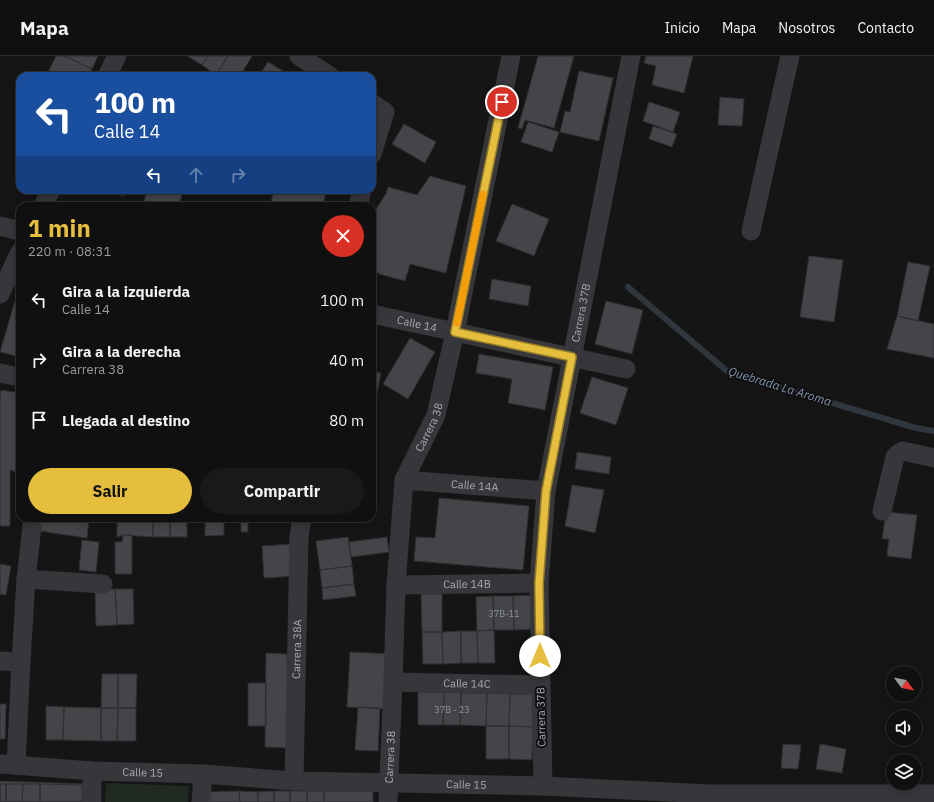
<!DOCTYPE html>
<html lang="es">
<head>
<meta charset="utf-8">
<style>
  :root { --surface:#101010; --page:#191919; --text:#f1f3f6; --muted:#9c9d9f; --line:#303030; --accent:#e5be3e }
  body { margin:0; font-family:"IBM Plex Sans",sans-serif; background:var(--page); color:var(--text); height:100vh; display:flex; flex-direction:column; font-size:15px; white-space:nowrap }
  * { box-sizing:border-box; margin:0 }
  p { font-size:13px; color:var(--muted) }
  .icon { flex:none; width:22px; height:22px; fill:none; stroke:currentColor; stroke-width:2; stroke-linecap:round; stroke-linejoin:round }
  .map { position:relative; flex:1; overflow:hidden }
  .drawer { position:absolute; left:16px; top:146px; width:360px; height:320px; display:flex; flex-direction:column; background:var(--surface); border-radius:12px; box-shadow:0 2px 10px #0003,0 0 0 1px var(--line) }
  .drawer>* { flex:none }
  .top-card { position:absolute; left:16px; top:16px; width:360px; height:122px; border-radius:12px; box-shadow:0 2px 10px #0003,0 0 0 1px var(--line); background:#1a4fa0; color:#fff; overflow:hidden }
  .needle { width:26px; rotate:122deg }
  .controls { position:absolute; left:886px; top:610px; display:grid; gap:8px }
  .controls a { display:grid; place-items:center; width:36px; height:36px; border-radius:50%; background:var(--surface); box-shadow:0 2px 10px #0003,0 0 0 1px var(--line); font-size:20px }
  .pin { position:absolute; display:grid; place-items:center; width:34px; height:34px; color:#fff; margin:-17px; border:2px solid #fff; border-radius:50%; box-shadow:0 1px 4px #0007 }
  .me { position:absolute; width:44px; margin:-22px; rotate:0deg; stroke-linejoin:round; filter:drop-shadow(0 0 3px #0008) }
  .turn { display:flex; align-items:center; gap:14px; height:84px; padding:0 12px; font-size:18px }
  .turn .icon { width:52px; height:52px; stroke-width:2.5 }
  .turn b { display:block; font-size:28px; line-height:34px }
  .lanes { display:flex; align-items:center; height:38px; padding:0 12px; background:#0003; justify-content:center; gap:20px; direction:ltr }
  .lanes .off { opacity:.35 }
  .round { display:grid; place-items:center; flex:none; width:42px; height:42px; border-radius:21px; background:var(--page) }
  .summary { display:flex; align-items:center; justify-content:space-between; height:68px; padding:0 12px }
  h1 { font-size:24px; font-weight:700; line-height:30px; color:var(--accent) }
  .cta { display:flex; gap:8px; margin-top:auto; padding:8px 12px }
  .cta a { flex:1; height:46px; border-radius:24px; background:var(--accent); color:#111; font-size:16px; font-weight:700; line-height:46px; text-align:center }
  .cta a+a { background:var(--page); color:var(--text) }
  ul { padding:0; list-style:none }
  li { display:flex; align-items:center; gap:12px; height:60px; padding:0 12px }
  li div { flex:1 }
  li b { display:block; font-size:15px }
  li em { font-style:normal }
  header { display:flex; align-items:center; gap:24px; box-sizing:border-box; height:56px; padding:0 20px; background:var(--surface); border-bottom:1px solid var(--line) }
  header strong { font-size:19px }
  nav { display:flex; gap:22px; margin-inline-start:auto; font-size:14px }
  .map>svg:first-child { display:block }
</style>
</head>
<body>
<header>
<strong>Mapa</strong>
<nav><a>Inicio</a><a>Mapa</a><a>Nosotros</a><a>Contacto</a></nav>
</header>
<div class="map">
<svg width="934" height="746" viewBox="0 0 934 746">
  <rect width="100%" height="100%" fill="#151516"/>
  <path fill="#212923" d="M106,727l83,3 -1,16h-83z"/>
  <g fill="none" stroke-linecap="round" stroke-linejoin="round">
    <path stroke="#2f363e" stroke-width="6" d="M628,231l100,85 188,56 18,3"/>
  </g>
  <path fill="#444549" stroke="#2f2f32" d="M56,0h8l28,13 -4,7h-26l-13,-6z
    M64,0h34l-6,13z
    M187,0h21l-6,9z
    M208,0h20l-12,19 -14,-10z
    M228,0h24l-12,20h-22l-2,-1z
    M538,0h36l-20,72 -29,-8 -3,9 -4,-1z
    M646,0h47l-9,37 -32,-8 4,-19 -12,-3z
    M268,6l15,9 -4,5h-20z
    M49,14l13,6h-16z
    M283,15l8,5h-12z
    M579,15l34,7 -14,63 -39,-9 5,-21 5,1z
    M132,16l18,4h-20z
    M720,41l24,2 -2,27 -24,-1z
    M649,46l31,10 -7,20 -30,-11z
    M528,66l31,10 -7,20 -31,-10z
    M404,68l32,18 -11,21 -33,-19z
    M653,70l24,8 -5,13 -23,-8z
    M430,120l36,10 -20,87 -36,-9 -5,17 -26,-7 -7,-6v-6l1,-4 -1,-1v-42l14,-21 2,-7 29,8z
    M101,134h25l-2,6z
    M147,134h36l-4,16h-36z
    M274,134h52l-3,16h-53z
    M512,148l37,15 -15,37 -38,-15z
    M809,200l34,4 -9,62 -34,-5z
    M908,206l22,4 -12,55 -21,-5z
    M492,223l39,7 -3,20 -39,-7z
    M16,241l4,1v59l-20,-5z
    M606,245l37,9 -11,44 -37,-10z
    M897,260l37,8v34l-47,-9z
    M410,282l25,14 -27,47 -25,-15z
    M479,298l74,13 -8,43 -37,-7 4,-24 -36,-6z
    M372,315l9,2 -9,44z
    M592,321l36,11 -12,37 -36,-12z
    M1,334l19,3v80l-10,-3v56h-10v-129z
    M577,396l34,5 -2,17 -34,-5z
    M572,429l32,5 -9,43 -30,-7z
    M439,442l90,8 -6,64 -109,-9 2,-24 19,1z
    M886,456l31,3 -6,44 -24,-3 2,-17h-7z
    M35,462h54l-2,20 -54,-8z
    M117,462h36v19l-30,-2 -6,2z
    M153,462h17v19h-17z
    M170,462h17v19h-17z
    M205,462h19v17l-19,1z
    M241,462h7v14h-7z
    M257,462h25l-25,2z
    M123,479h9v39h-17v-32h7z
    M348,481l4,29 -32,4 -4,-29z
    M387,481l2,15 -38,5 -2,-15z
    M82,484l17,2 -3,30 -17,-2z
    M294,488l2,32 -32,2 -2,-32z
    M0,508l11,2 -5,29 -6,-1z
    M352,510l2,18 -32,4 -2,-18z
    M354,528l2,12 -33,4 -1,-12z
    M115,533l2,36 -21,1 -1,-36z
    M115,533h18l1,35 -17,1z
    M421,538h21v38h-20z
    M534,539l1,34 -21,1 -1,-34z
    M493,540h20l1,34h-20z
    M493,540l1,34 -17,1 -1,-34z
    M494,574l1,33h-17l-1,-32z
    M461,575h16l1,32h-17z
    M461,575v32l-18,1 -1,-32z
    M422,576h20l1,32h-20z
    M350,596l40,2 -3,55 -40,-2z
    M266,597l21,1 1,94 -23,-1z
    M102,618h16v34h-17z
    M118,618h19l-1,34h-18z
    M248,627h18v43h-18z
    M418,636h26l-1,33h-25z
    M444,636l17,1 -1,32h-17z
    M461,637h26l-1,33 -26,-1z
    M487,637l23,1 -1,32h-23z
    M510,638h23v33l-24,-1z
    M0,648h6l-1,35h-5z
    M46,650l18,1 -1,33h-17z
    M64,651l37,1v33l-38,-1z
    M358,651l22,1 -2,43 -23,-1z
    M101,652h17l-1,33h-16z
    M118,652h18v33h-19z
    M486,670h23v33h-23z
    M509,670l24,1 -1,33 -23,-1z
    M783,688l18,1 -3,24 -17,-1z
    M820,688l26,5 -4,24 -26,-4z
    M0,725l86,3v18h-86z
    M0,728h6v18h-6z
    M6,728h17l-1,18h-16z
    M23,728h17v18h-18z
    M40,728l42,1v17h-42z
    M239,735l19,1v10h-18z
    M239,735l1,11h-36v-10z
    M274,735v11h-16v-10z
    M274,735h16v11h-16z
    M290,735h17v11h-17z
    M307,735h17v11h-17z
    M324,735h49v11h-49z"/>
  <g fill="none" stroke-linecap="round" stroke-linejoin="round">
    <g stroke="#36363b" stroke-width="19">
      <path d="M299,0l31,20"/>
      <path d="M107,20l10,-20"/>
      <path d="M372,47l13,9 -13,42"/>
      <path d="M43,150l8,-16"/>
      <path d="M358,150l4,-16"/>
      <path d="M0,170l20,5"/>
      <path d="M751,175l39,-175"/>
      <path d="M0,238l20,-42"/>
      <path id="s1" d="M372,258l254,55"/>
      <path d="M0,317l20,4"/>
      <path id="s2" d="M404,424l142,11"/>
      <path d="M882,455l13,-54 3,-3 5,-3 31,7"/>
      <path d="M26,523l77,5"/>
      <path id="s3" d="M396,529l143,-2"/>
      <path d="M0,605l21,1"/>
      <path id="s4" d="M393,626l147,3"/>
      <path id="s5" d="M0,708l92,7 111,3 91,7 249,5 167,8h224"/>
      <path d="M16,709l5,-103 5,-83 7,-61"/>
      <path id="s6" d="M294,725l5,-244 3,-19"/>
      <path id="s7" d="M543,730l-4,-203 7,-92 85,-435"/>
      <path d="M92,746v-31"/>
      <path d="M201,746l2,-28"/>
      <path id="s8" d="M388,746l5,-120 3,-97 8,-105 32,-65 19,-83 56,-276"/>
    </g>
  </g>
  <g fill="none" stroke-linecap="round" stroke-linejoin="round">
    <g stroke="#957c28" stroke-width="10">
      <path id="route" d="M502,46l-47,230 117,25 -26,134 -7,92 1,73"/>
    </g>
    <use href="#route" stroke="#e5be3e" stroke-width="7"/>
    <path stroke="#f59e0b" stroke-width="7" d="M457,267l26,-129"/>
  </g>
  <g text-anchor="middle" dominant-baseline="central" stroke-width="4" stroke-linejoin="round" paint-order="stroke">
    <g font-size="9" fill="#8e919b">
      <text x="504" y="557">37B-11</text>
      <text x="452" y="653">37B - 23</text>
    </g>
    <g font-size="11" fill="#a7aab6" stroke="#101011">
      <text stroke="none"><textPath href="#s7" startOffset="477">Carrera 37B</textPath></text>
      <text stroke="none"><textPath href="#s1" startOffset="46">Calle 14</textPath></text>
      <text stroke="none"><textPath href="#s8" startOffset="381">Carrera 38</textPath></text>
      <text stroke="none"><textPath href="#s2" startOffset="71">Calle 14A</textPath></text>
      <text stroke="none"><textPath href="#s3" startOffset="71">Calle 14B</textPath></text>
      <text stroke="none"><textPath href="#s6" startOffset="132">Carrera 38A</textPath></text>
      <text stroke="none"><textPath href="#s4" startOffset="74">Calle 14C</textPath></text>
      <text transform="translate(541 661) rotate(-91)">Carrera 37B</text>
      <text stroke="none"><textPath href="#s8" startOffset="45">Carrera 38</textPath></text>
      <text stroke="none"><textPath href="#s5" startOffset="143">Calle 15</textPath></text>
      <text stroke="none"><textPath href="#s5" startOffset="467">Calle 15</textPath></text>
    </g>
    <g font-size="12" font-style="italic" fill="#8194ae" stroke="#101011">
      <text transform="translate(780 330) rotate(17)">Quebrada La Aroma</text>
    </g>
  </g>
</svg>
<div class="controls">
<a><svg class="needle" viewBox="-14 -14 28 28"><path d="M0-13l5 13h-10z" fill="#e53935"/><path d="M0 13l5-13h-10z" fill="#9c9d9f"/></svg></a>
<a><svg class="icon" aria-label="sound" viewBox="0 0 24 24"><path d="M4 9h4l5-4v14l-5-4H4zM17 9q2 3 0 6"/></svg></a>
<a><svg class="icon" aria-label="layers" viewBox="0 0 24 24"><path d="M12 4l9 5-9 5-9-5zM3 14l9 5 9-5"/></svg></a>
</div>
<div class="pin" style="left:502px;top:46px;background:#d93025"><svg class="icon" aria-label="arrive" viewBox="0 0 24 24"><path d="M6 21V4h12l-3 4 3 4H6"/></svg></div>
<svg class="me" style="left:540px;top:600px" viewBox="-20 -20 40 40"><circle r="19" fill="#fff"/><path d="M0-13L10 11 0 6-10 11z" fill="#e5be3e"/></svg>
<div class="top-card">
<div class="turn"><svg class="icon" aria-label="left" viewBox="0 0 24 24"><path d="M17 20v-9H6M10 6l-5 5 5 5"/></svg><div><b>100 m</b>Calle 14</div></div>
<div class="lanes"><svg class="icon" aria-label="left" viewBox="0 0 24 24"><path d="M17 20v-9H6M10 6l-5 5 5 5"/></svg><svg class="icon off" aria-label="ahead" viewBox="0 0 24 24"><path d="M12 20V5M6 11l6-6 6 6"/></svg><svg class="icon off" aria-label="right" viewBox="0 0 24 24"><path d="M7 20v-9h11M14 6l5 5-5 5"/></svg></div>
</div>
<section class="drawer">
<div class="summary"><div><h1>1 min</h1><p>220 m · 08:31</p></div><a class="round" style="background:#d93025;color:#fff"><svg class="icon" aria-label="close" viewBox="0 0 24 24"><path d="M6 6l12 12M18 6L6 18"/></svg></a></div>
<ul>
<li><svg class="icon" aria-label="left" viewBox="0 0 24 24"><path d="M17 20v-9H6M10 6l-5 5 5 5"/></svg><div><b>Gira a la izquierda</b><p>Calle 14</p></div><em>100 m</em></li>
<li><svg class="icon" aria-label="right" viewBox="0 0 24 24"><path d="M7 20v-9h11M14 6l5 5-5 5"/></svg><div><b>Gira a la derecha</b><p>Carrera 38</p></div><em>40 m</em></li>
<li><svg class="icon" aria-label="arrive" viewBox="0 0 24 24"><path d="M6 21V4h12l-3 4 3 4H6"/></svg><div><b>Llegada al destino</b></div><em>80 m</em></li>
</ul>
<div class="cta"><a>Salir</a><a>Compartir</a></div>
</section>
</div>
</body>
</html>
